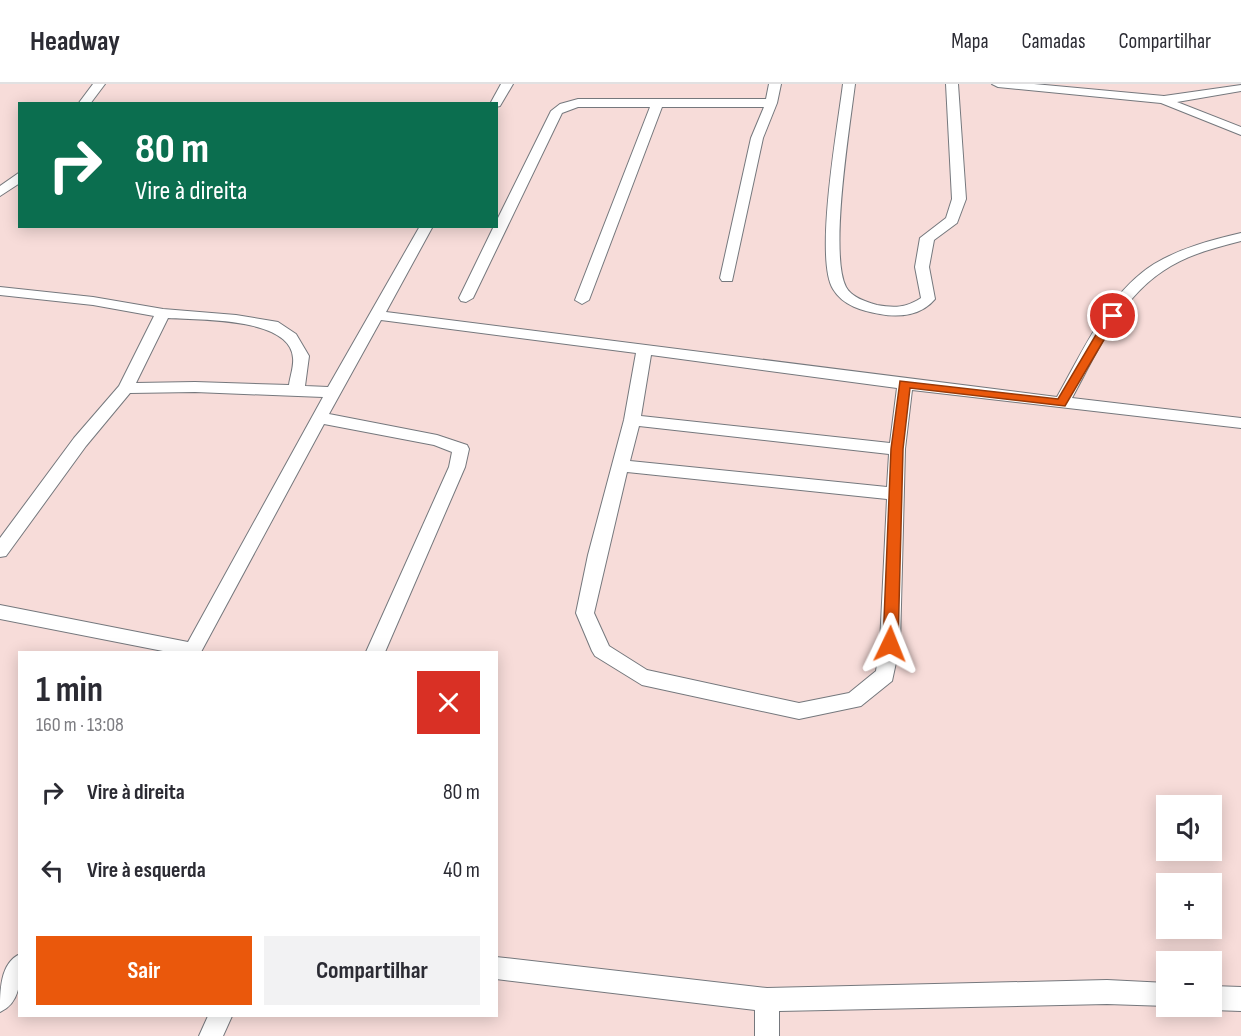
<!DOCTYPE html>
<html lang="pt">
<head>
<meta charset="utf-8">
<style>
  :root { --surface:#fff; --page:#f2f2f3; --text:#2b2b33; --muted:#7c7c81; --line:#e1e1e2; --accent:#ea580c }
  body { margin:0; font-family:"Sofia Sans Condensed",sans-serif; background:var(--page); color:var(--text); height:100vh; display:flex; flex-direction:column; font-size:22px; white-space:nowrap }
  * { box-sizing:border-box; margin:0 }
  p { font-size:20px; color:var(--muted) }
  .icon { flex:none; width:33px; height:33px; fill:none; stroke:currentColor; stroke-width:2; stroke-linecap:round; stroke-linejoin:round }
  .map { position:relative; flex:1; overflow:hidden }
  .details { position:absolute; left:18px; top:567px; width:480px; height:366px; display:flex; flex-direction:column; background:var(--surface); border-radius:0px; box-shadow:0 3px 15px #0003 }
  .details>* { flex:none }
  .top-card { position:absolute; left:18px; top:18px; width:480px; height:126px; border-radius:0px; box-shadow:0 3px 15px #0003; background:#0b6e4f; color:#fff; overflow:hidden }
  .buttons { position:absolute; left:1156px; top:711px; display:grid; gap:12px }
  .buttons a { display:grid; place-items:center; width:66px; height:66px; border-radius:0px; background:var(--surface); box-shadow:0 3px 15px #0003; font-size:30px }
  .pin { position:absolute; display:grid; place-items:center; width:51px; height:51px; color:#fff; margin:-26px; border:3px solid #fff; border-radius:50%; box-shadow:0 2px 6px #0007 }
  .me { position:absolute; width:66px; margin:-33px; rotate:2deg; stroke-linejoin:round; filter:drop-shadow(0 0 4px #0008) }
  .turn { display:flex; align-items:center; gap:21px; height:126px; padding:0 18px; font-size:27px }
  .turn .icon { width:78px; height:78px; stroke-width:2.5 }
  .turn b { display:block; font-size:42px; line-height:51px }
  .round { display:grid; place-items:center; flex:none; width:63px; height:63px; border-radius:0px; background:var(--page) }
  .headline { display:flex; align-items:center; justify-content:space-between; height:102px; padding:0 18px }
  h1 { font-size:36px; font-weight:700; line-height:45px }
  .action { display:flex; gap:12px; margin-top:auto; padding:12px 18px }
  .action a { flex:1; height:69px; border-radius:0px; background:var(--accent); color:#fff; font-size:24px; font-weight:700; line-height:69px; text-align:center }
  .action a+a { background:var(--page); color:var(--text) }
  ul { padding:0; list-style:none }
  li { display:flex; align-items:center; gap:18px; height:78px; padding:0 18px }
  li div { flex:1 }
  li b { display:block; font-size:22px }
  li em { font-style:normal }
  header { display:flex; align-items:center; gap:36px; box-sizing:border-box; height:84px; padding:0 30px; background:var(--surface); border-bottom:2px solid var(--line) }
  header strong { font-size:28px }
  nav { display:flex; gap:33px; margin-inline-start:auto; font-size:21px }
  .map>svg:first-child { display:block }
</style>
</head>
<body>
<header>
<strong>Headway</strong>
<nav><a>Mapa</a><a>Camadas</a><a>Compartilhar</a></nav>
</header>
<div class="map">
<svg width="1241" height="952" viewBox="0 0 1241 952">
  <rect width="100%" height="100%" fill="#e9edf3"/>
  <path fill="#f7dcd9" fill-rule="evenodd" d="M0,0h1241v952h-1241zM20,20h476v122h-476zM20,568h476v364h-476zM1167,722h45v44h-45zM1167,800h45v44h-45zM1167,878h45v44h-45z"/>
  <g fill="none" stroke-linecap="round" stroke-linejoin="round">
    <g stroke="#75787d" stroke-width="2">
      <path id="service" d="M93,0h12l-15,20h-12z
        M501,0h12l-13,22 -4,1v-3h-6z
        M769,0h12l-4,19 -14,35 -31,143h-10l-2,-3 31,-140 13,-31h-102l-73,193 -7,4 -7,-4 75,-193h-72l-16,6 -89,185 -7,4 -5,-1 -2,-3 35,-72h2v-4l55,-111 9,-7 18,-5h188z
        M843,0h12c-5,41 -26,170 -9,203 5,10 20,15 31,18 17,3 29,3 44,-7l-6,-31 5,-29 26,-20 6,-19 -6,-115h12l8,115 -9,24 -23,17 -5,27 6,32c-13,16 -35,19 -55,15 -17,-3 -37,-8 -47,-25 -19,-31 5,-164 10,-205z
        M992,0h42l130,12 77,-11v6l-64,11 64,25v8l-80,-32 -163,-16z
        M20,88v11l-20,13v-10z
        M420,142h13l-47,86 671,85c26,-46 51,-104 97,-133 27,-16 57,-24 87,-31v8c-27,7 -55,14 -78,30 -44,29 -67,83 -91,127l169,20v10l-329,-38 -7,59 -5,195 -8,37 -31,25 -62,13 -157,-34 -47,-29 -3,-5 -16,-38 12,-58 36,-135 12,-67 -255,-33 -52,94 108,21 30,10 2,4 -4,18 -80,185h-19l83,-185 3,-15 -18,-7 -110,-21 -123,228h-33l-168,-33v-14l188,37 135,-245 -128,-5 -65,1 -44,53 -80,110 -6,1v-19l74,-100 45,-52 35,-70 -61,-11 -93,-10v-8l93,10 70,12 73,6 42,7 18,12 13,22 -4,30 23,1zM168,234c29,2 123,-1 125,40 1,8 -3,19 -4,27l-94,-3 -59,1zM651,271l246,33 -7,55 -249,-27zM639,342l250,28 -2,33 -257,-26zM627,388l260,27 -7,145 -4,27 -27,22 -50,10 -152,-33 -38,-24 -15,-33z
        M20,870c0,21 3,48 -20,58 0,-21 0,-49 20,-58z
        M496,873l271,31 340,-8 60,3v23l-60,-2 -328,7v25h-24v-26l-259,-31z
        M1212,902l29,1v24l-29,-1 -8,-4h8z
        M208,932h24l-9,20h-24z"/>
    </g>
    <use href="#service" fill="#fff" fill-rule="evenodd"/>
  </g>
  <path fill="#ea580c" stroke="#983908" stroke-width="1.5" d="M1113,229l5,3 -53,90 -155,-18 -7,61 -5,195 -2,4h-11l-2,-4 8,-195 9,-68 158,18 49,-83z"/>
</svg>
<div class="buttons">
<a><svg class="icon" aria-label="sound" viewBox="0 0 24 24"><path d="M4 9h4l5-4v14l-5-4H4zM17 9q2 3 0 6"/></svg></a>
<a>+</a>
<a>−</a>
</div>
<div class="pin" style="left:1113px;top:232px;background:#d93025"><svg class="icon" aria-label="arrive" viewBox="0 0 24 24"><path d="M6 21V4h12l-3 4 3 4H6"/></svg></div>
<svg class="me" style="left:890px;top:560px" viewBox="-20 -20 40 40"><path d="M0-17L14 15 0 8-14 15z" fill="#ea580c" stroke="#fff" stroke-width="4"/></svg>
<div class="top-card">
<div class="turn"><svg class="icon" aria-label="right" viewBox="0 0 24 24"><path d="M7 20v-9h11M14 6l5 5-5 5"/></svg><div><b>80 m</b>Vire à direita</div></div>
</div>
<section class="details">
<div class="headline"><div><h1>1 min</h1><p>160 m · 13:08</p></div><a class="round" style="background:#d93025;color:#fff"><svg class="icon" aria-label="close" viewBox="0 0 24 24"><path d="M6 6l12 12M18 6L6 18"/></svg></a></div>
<ul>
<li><svg class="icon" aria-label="right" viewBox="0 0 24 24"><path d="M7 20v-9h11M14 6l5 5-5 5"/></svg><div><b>Vire à direita</b></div><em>80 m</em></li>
<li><svg class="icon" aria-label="left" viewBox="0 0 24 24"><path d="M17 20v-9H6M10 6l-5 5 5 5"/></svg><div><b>Vire à esquerda</b></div><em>40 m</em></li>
</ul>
<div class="action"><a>Sair</a><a>Compartilhar</a></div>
</section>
</div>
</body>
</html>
